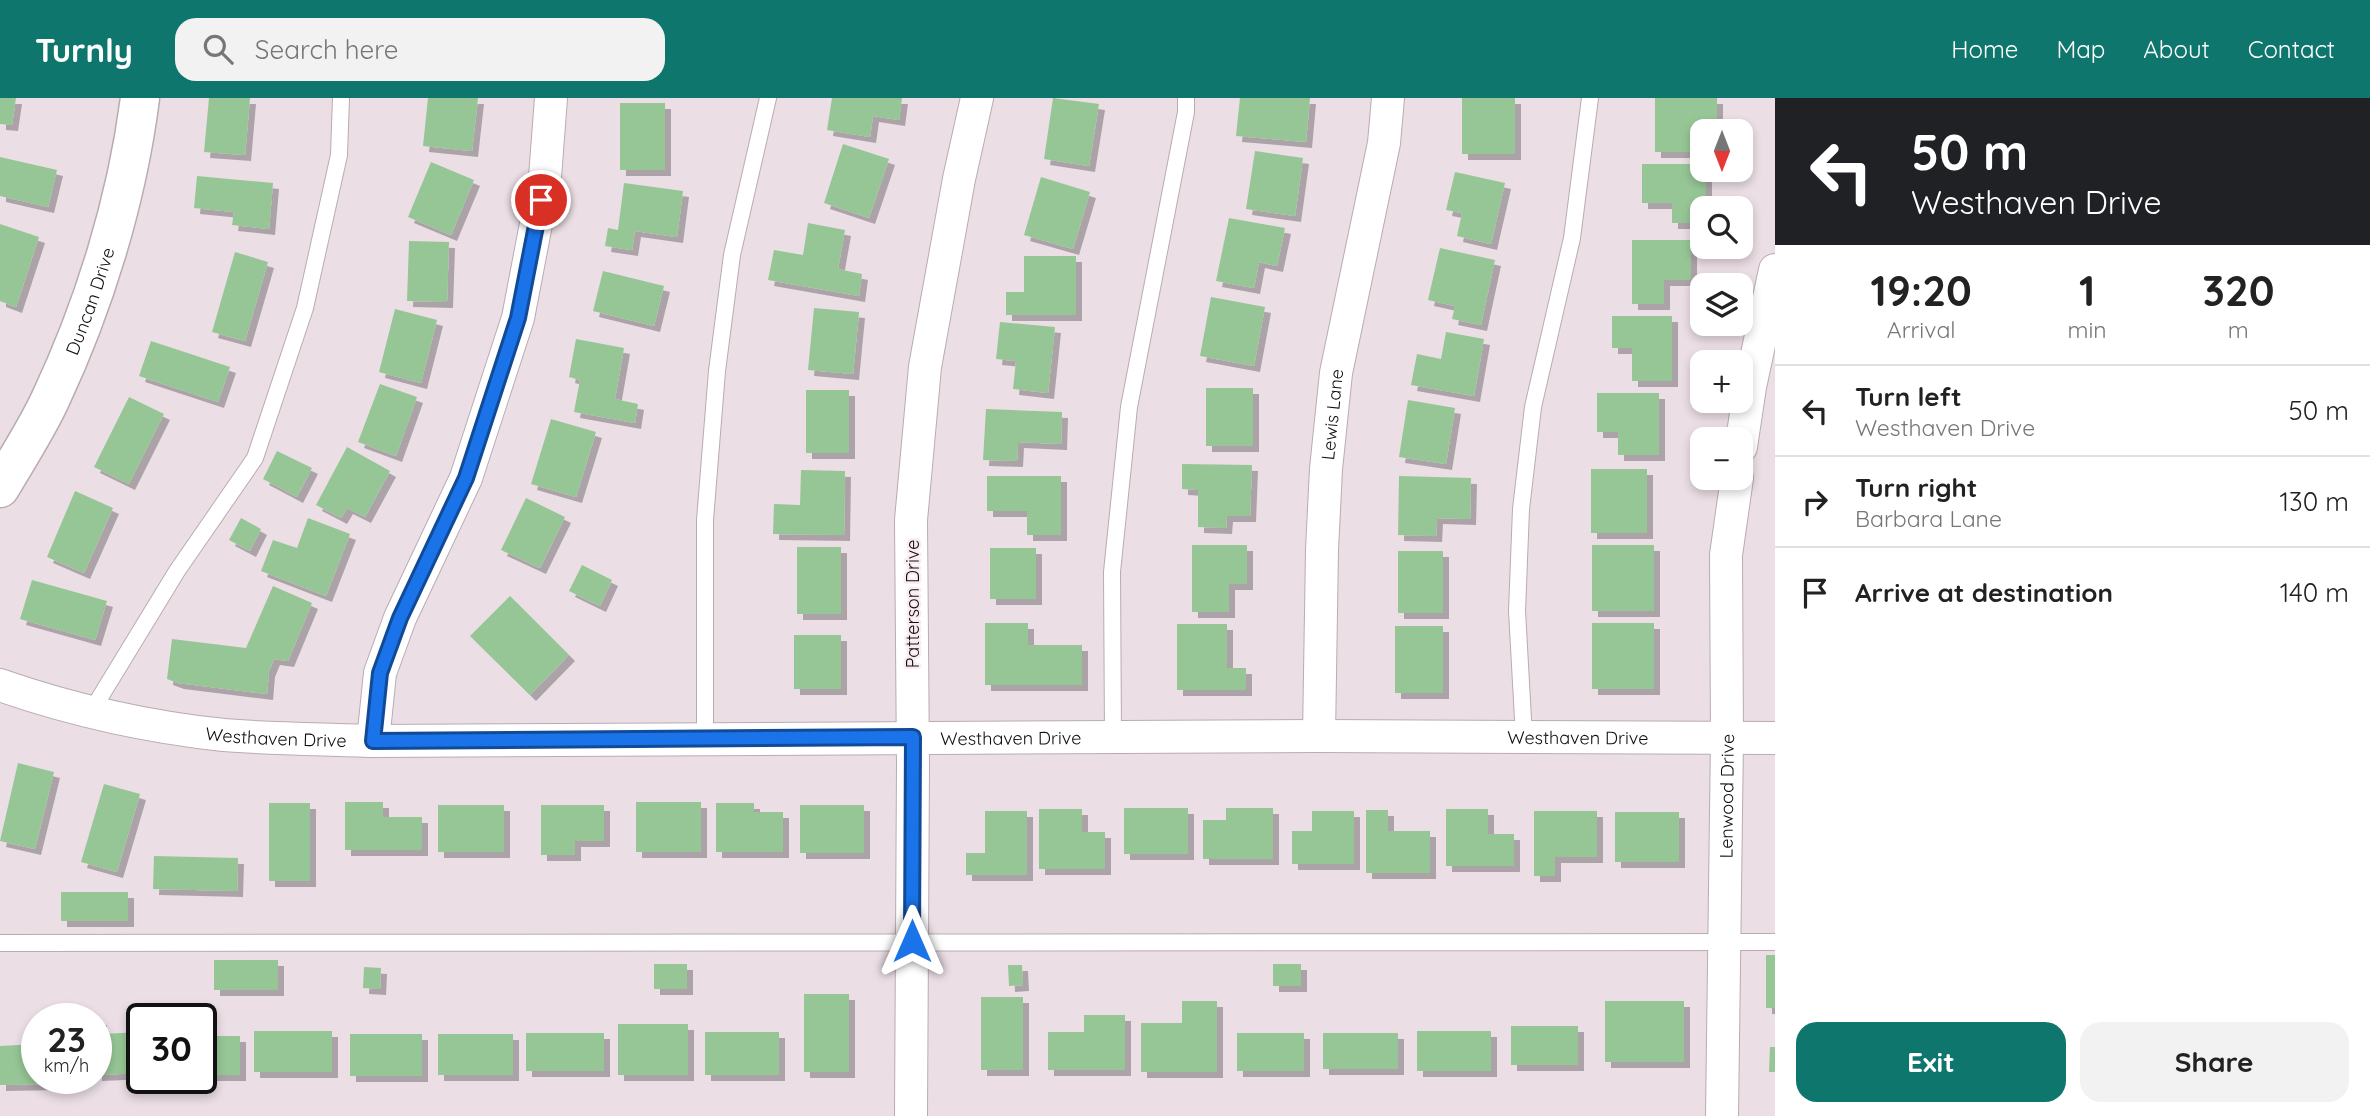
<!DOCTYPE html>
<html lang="en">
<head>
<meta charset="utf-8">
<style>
  :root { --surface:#fff; --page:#f2f2f2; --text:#222; --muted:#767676; --line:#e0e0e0; --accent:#0f766e }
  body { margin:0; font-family:Quicksand,sans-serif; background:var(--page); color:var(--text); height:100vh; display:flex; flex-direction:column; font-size:26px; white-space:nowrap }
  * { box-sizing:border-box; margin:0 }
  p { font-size:23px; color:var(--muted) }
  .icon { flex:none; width:38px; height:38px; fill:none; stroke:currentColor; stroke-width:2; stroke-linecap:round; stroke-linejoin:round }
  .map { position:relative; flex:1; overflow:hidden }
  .drawer { display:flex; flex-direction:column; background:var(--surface); width:595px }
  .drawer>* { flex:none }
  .banner { background:#202124; color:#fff; overflow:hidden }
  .needle { width:46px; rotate:180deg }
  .buttons { position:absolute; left:1690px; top:21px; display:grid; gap:14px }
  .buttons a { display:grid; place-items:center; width:63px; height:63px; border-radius:14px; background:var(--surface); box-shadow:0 4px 10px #0003; font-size:35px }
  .speed { position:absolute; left:21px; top:905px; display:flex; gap:14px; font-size:35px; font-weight:700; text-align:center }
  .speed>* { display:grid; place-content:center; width:91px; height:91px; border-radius:50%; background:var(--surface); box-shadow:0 4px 10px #0003; line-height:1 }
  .speed small { font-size:18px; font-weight:400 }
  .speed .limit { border:4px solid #111; border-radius:10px; background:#fff; color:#111 }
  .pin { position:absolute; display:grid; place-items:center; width:60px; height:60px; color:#fff; margin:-30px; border:4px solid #fff; border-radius:50%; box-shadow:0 2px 7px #0007 }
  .me { position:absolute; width:77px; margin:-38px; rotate:0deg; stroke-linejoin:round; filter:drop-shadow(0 0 5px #0008) }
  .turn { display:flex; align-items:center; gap:24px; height:147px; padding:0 21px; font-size:32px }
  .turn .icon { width:91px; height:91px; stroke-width:2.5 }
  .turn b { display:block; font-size:49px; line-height:60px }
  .eta { display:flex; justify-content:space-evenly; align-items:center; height:119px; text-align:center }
  .eta b { font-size:42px; font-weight:800; line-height:49px }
  .cta { display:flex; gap:14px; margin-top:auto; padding:14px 21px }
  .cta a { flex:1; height:80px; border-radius:21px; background:var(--accent); color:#fff; font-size:28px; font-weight:800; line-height:80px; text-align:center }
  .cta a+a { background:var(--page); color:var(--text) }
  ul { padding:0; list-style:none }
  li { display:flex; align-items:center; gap:21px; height:91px; padding:0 21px; border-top:2px solid var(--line) }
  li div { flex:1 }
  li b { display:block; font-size:26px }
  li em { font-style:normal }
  header { display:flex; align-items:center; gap:42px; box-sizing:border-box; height:98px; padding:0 35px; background:var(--accent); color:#fff }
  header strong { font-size:33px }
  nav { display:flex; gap:38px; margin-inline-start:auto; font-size:24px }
  .search { width:490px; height:63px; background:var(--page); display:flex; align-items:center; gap:18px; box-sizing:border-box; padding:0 24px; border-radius:21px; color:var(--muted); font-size:26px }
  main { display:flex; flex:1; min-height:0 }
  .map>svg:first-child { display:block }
</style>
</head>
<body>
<header>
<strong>Turnly</strong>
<div class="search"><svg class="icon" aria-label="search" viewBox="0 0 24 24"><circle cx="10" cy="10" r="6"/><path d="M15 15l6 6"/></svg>Search here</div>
<nav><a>Home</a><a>Map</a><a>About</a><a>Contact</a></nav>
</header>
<main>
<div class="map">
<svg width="1775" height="1018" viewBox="0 0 1775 1018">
  <defs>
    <filter id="shadow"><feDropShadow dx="6" dy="6" stdDeviation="0" flood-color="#0004"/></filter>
  </defs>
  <rect width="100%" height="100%" fill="#ebdee5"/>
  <path fill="#96c696" filter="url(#shadow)" d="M0,0h16l-4,27 -12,-1z
    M209,0h41l-5,57 -41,-3z
    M428,0h50l-6,53 -49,-5z
    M832,0h70l-3,22 -26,-4 -3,21 -43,-7z
    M1053,0l46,6 -10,62 -45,-7z
    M1240,0h70l-4,44 -70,-6z
    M1462,0h53v56h-53z
    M1655,0h62v33h-14v21h-48z
    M620,5h45v67h-45z
    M843,46l46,15 -20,59 -45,-15z
    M1255,53l48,7 -8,58 -49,-7z
    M0,59l57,13 -9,37 -48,-11z
    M431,64l43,18 -23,55 -43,-18z
    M1642,66h61v6h3v38h-3v15h-31v-20h-30z
    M1455,74l50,11 -14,61 -34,-8 5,-23 -16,-3z
    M197,78l76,7 -4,46 -37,-4 2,-13 -40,-4z
    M1041,79l49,15 -17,57 -49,-14z
    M624,85l59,8 -6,46 -42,-6 -3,19 -27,-4 3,-18 10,2z
    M1229,120l56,10 -8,38 -18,-4 -5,26 -38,-7z
    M808,125l37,7 -7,39 24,5 -3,22 -91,-16 6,-30 29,5z
    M0,126l39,13 -23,70 -16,-6z
    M1632,142h59v40h-27v24h-32z
    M409,143l40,1 -2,60 -40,-1z
    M1440,150l55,12 -14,65 -29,-6 3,-13 -27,-6z
    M235,154l33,10 -23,79 -33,-9z
    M1024,158h52v59h-70v-23h18z
    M603,173l61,15 -10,40 -61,-15z
    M1211,199l54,10 -11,59 -54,-10z
    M814,210l45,4 -6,62 -45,-4z
    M395,211l42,11 -16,63 -42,-11z
    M1612,218h60v65h-40v-33h-20z
    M1000,224l55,5 -7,66 -35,-4 3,-28 -20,-2z
    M1446,234l38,7 -10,57 -63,-11 6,-31 24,5z
    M576,241l48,9 -9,51 23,5 -3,19 -61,-11 6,-32 -11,-3z
    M151,243l79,26 -12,35 -79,-26z
    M380,286l37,13 -21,59 -38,-14z
    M1206,290h47v58h-47z
    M806,292h43v63h-43z
    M1597,295h62v62h-41v-23h-21z
    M129,299l35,17 -35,70 -35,-17z
    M1408,302l47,8 -9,56 -47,-7z
    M986,311l76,3 -1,32 -43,-2 -1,19 -34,-1z
    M551,321l45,13 -20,65 -45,-13z
    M347,349l43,24 -25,46 -18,-9 -6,10 -25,-13z
    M277,353l35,17 -15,29 -34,-18z
    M1182,366l70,1 -2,51h-23l-1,12 -28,-1v-37l-16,-1z
    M1591,371h56v64h-56z
    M801,372l44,1 -1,64 -71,-1 1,-30 26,1z
    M987,378h74v59h-34v-24h-40z
    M1399,378l72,2 -1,41 -33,-1 -1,18 -38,-1z
    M75,393l38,17 -29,65 -37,-16z
    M526,400l39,19 -25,51 -39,-18z
    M241,420l20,11 -11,22 -21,-11z
    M308,420l42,16 -24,62 -65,-25 12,-31 24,8z
    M1192,447h55v39h-18v28h-37z
    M1592,447h62v66h-62z
    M797,449h44v67h-44z
    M990,450h46v51h-46z
    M1398,453h45v62h-45z
    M582,467l30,15 -12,26 -31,-15z
    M32,482l75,21 -12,39 -75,-21z
    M273,488l39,17 -24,58 -14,-2 -5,12 -2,23 -89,-11 -11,-4 5,-40 74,9z
    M510,498l59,59 -39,40 -60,-59z
    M985,525h43v22h54v40h-97z
    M1592,525h62v66h-62z
    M1177,526h50v44h19v22h-69z
    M1395,528h48v67h-48z
    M794,537h47v54h-47z
    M18,665l36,9 -19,77 -35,-8z
    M104,686l36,10 -23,78 -36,-10z
    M345,704h38v15h39v33h-77z
    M636,704h65v50h-65z
    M269,705h41v78h-41z
    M716,705h38v9h29v40h-67z
    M438,707h66v47h-66z
    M541,707h63v36h-29v14h-34z
    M800,707h64v48h-64z
    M1124,710h64v46h-64z
    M1226,710h47v51h-70v-39h23z
    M1039,711h43v23h23v37h-66z
    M1446,711h42v25h26v32h-68z
    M1366,712h22v21h42v42h-64z
    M985,713h42v64h-61v-22h19z
    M1312,713h42v53h-62v-33h20z
    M1534,713h63v46h-42v19h-21z
    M1615,714h64v50h-64z
    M154,758l84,2 -1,33 -84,-2z
    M61,794h67v29h-67z
    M1766,857h9v53h-9z
    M214,862h64v30h-64z
    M654,866h33v25h-33z
    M1273,866h28v22h-28z
    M1008,867h14l1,20 -14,1z
    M364,869l17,1 -1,21 -17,-1z
    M804,896h45v78h-45z
    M981,899h42v73h-42z
    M1182,903h35v71h-76v-49h41z
    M1605,903h79v61h-79z
    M1084,917h41v55h-77v-38h36z
    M96,921h5v15l41,-2v41l-46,2z
    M618,926h70v51h-70z
    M1511,928h67v39h-67z
    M254,933h78v41h-78z
    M1417,933h74v40h-74z
    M705,934h74v43h-74z
    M526,935h78v38h-78z
    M1237,935h67v38h-67z
    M1323,935h75v36h-75z
    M350,936h72v42h-72z
    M438,936h75v41h-75z
    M201,938h39v39h-39z
    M37,946v34h19l1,6 -57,1v-39z
    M1770,949h5v25h-6z"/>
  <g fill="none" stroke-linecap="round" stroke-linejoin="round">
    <g stroke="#b8acb2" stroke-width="18">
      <path id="lane" d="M91,614l86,-141 78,-113 50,-150 34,-153 2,-57
        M1113,639l-1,-165 17,-165 57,-295v-14
        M1524,639l-7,-126 4,-102 12,-102 39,-169 18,-140
        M705,640v-218l12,-149 15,-116 36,-157
        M0,845l1775,-1"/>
    </g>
    <g stroke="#b8acb2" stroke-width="34">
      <g id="street">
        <path d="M1741,349l9,-60 25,-117"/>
        <path id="s1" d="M0,587c72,25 148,42 224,50 49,4 100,4 149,6l946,-5 456,2"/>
        <path id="s2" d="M1319,638l3,-186 4,-81 10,-96 48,-230 4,-45"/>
        <path d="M373,643l7,-68 20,-55 66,-140 52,-160 27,-141 6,-79"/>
        <path d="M911,1018l2,-351 -2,-245 14,-153 34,-188 18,-81"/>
        <path id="s3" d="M1722,1018l5,-378 -1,-183 11,-77"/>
      </g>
    </g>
    <g stroke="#b8acb2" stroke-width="41">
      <g id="secondary">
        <path id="s4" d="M0,390c17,-29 36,-58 50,-88 44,-93 77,-200 90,-302"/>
      </g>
    </g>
    <use href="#lane" stroke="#fff" stroke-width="16"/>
    <use href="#street" stroke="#fff" stroke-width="32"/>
    <use href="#secondary" stroke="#fff" stroke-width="38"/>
  </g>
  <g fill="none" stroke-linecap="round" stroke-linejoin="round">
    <g stroke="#114b97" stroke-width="18">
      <path id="route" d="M541,102l-23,118 -52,160 -66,140 -20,55 -7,68 540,-4 -1,204"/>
    </g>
    <use href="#route" stroke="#1a73e8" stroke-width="12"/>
  </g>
  <g text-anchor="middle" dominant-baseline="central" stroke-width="5" stroke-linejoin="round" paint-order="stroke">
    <g font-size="18" fill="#110d0f" stroke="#f9ecf2">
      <text stroke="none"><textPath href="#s4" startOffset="208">Duncan Drive</textPath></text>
      <text stroke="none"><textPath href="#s2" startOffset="322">Lewis Lane</textPath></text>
      <text transform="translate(912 506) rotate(-90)">Patterson Drive</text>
      <text stroke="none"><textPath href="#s1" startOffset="282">Westhaven Drive</textPath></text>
      <text stroke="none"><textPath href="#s1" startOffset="1017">Westhaven Drive</textPath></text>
      <text stroke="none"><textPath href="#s1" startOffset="1584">Westhaven Drive</textPath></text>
      <text stroke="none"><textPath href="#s3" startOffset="320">Lenwood Drive</textPath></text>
    </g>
  </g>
</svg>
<div class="buttons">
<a><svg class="needle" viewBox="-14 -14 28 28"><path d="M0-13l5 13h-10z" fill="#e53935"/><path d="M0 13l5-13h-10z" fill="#767676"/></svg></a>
<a><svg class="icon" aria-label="search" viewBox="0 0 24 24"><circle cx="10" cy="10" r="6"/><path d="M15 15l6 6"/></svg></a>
<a><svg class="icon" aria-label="layers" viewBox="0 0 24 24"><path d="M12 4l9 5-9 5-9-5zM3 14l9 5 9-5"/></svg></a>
<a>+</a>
<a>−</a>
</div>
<div class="speed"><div>23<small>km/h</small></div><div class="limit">30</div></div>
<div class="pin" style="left:541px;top:102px;background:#d93025"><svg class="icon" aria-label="arrive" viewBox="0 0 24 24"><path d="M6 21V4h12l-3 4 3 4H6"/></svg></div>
<svg class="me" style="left:912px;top:843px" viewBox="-20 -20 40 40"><path d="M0-17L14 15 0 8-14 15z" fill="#1a73e8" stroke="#fff" stroke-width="4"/></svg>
</div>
<section class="drawer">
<div class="banner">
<div class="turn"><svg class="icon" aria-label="left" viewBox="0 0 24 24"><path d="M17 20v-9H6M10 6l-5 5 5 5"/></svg><div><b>50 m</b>Westhaven Drive</div></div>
</div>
<div class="eta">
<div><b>19:20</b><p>Arrival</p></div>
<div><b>1</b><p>min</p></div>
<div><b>320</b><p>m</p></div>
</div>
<ul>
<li><svg class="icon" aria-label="left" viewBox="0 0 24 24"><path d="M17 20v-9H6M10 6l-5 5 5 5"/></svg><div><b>Turn left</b><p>Westhaven Drive</p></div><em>50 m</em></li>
<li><svg class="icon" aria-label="right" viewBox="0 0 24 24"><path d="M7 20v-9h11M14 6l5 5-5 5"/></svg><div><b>Turn right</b><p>Barbara Lane</p></div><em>130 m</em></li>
<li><svg class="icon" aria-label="arrive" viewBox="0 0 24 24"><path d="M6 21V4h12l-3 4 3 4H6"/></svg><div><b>Arrive at destination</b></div><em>140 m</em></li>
</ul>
<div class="cta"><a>Exit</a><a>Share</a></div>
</section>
</main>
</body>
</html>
